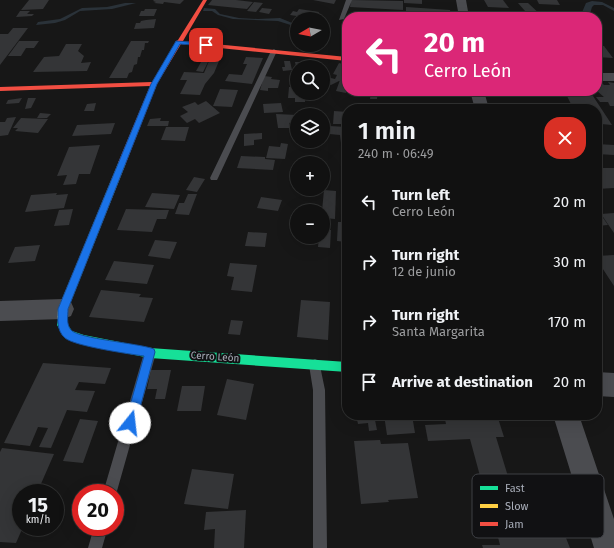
<!DOCTYPE html>
<html lang="en">
<head>
<meta charset="utf-8">
<style>
  :root { --surface:#111; --page:#1e1f1f; --text:#f1f3f6; --muted:#9c9d9f; --line:#303131 }
  body { margin:0; font-family:"Fira Sans",sans-serif; background:var(--page); color:var(--text); height:100vh; display:flex; flex-direction:column; font-size:15px; white-space:nowrap }
  * { box-sizing:border-box; margin:0 }
  p { font-size:13px; color:var(--muted) }
  .icon { flex:none; width:22px; height:22px; fill:none; stroke:currentColor; stroke-width:2; stroke-linecap:round; stroke-linejoin:round }
  .map { position:relative; flex:1; overflow:hidden }
  .panel { position:absolute; left:342px; top:104px; width:260px; height:316px; display:flex; flex-direction:column; background:var(--surface); border-radius:16px; box-shadow:0 4px 16px #0002,0 0 0 1px var(--line) }
  .panel>* { flex:none }
  .banner { position:absolute; left:342px; top:12px; width:260px; height:84px; border-radius:16px; box-shadow:0 4px 16px #0002,0 0 0 1px var(--line); background:#db2777; color:#fff; overflow:hidden }
  .needle { width:26px; rotate:260deg }
  .controls { position:absolute; left:290px; top:12px; display:grid; gap:8px }
  .controls a { display:grid; place-items:center; width:40px; height:40px; border-radius:50%; background:var(--surface); box-shadow:0 4px 16px #0002,0 0 0 1px var(--line); font-size:20px }
  .speed { position:absolute; left:12px; top:484px; display:flex; gap:8px; font-size:20px; font-weight:700; text-align:center }
  .speed>* { display:grid; place-content:center; width:52px; height:52px; border-radius:50%; background:var(--surface); box-shadow:0 4px 16px #0002,0 0 0 1px var(--line); line-height:1 }
  .speed small { font-size:10px; font-weight:400 }
  .speed .limit { border:6px solid #d22; background:#fff; color:#111 }
  .pin { position:absolute; display:grid; place-items:center; width:34px; height:34px; color:#fff; margin:-17px; border-radius:8px; box-shadow:0 2px 6px #0006 }
  .me { position:absolute; width:44px; margin:-22px; rotate:16deg; stroke-linejoin:round; filter:drop-shadow(0 0 3px #0008) }
  .turn { display:flex; align-items:center; gap:14px; height:84px; padding:0 16px; font-size:18px }
  .turn .icon { width:52px; height:52px; stroke-width:2.5 }
  .turn b { display:block; font-size:28px; line-height:34px }
  .round { display:grid; place-items:center; flex:none; width:42px; height:42px; border-radius:16px; background:var(--page) }
  .overview { display:flex; align-items:center; justify-content:space-between; height:68px; padding:0 16px }
  h1 { font-size:24px; font-weight:600; line-height:30px }
  ul { padding:0; list-style:none }
  li { display:flex; align-items:center; gap:12px; height:60px; padding:0 16px }
  li div { flex:1 }
  li b { display:block; font-size:15px }
  li em { font-style:normal }
  .map>svg:first-child { display:block }
</style>
</head>
<body>
<div class="map">
<svg width="614" height="548" viewBox="0 0 614 548">
  <rect width="100%" height="100%" fill="#171717"/>
  <path fill="#2a3239" d="M592,1l10,1 12,6v3l-11,-6h-9l-2,2 -3,10h-9l6,-14z
    M125,3h11l-24,6 -32,2 -15,9 -10,3 -19,2 2,-3 22,-3 22,-11 25,-1z
    M204,8l11,1 5,5 19,4 19,1 22,-1 17,7v2l-19,-6 -45,-2 -15,-4 -6,-4h-9z"/>
  <path fill="#343537" d="M29,0h20l-6,9 -22,1z
    M154,0h30l-4,4 -16,-2 -1,2 -9,-1 2,-1 -3,-1z
    M212,0h24l17,2 -6,7 -39,-4z
    M313,0h23l-2,4z
    M351,0l52,1v9l-53,-3z
    M404,0h18v4l-18,-1z
    M484,0h19l6,8 -21,-1z
    M537,0h20l3,5 -21,-1z
    M254,2l9,1 -7,9 -9,-1z
    M518,3h10l15,14h-20l-5,-6h7z
    M406,7l44,3 1,5 -45,-4z
    M262,8l10,1 -3,5 -10,-2z
    M145,9h12l-3,7h-15l2,-5h3z
    M299,9l20,3 -2,4h2l-2,3 -27,-4 3,-4 4,1z
    M20,11h10l-3,3h7l-2,2 -16,1z
    M472,14l23,2v1h-23z
    M156,19l-2,9 -20,1 2,-6h4l1,-2 5,-1z
    M13,28h15l-28,37v-31h8z
    M19,41h20l-5,7h-8l-5,8h-13z
    M131,41h18l-1,2h-3l-1,7h-2l-2,7h-2l-1,7 -3,1 -2,7 -3,1 -2,5h-18z
    M66,44h16l-4,7 6,5 -3,7 10,-1 -4,9 -54,1 11,-15 15,-1z
    M597,46h7l9,12 -16,-1z
    M246,57l17,1 -11,26 -27,-3 4,-7 13,1 5,-11h-4z
    M209,61h10l-5,12 -9,11 -5,11 -20,-1 7,-14h-7l4,-8 20,1z
    M284,61h6l2,9 -9,1 -1,-4h3z
    M201,62h7l-5,10 -7,-1z
    M295,62h12l1,5h-12z
    M339,63l8,2v12l-16,8 -8,-2v-7l12,3 2,-4 -4,-1z
    M264,76l8,1 -1,2 9,1 -2,8h-10v3l-8,-1z
    M340,80l7,2 -1,11 -10,-2z
    M597,81l4,1 3,3h6l-2,-3 6,1v23h-4l-2,-4h-8l-4,-5h8l-7,-6z
    M289,87h8v6h8v9h-10v-4h-7z
    M220,89l18,1 -6,17 -19,-1z
    M352,91h17l-1,4 -17,-2z
    M371,91h7l-1,8h-7z
    M441,91h13l2,5h-14z
    M566,94l27,2 19,29 -11,-1 -4,-6v-9h-18l-2,-5h-6z
    M22,98l-3,5 -13,1 2,-4z
    M28,98h8l-5,10 -6,1z
    M206,101l14,12 -21,10 -4,-4 -8,4 -7,-7 8,-4 -6,-5 13,-5 3,3z
    M96,103l-2,8h-10l3,-7z
    M281,103l2,9 -19,1 -1,-9z
    M334,111l13,1v12h-14z
    M40,113l11,1 -4,4h-10z
    M276,114l21,1v7l-8,1 1,5h-12z
    M16,117l-8,18 -8,1v-14h5l2,-4z
    M21,118l27,1 -10,14 -23,-2 3,-3h-5z
    M161,118l-1,3h9l-1,5h-21l3,-7z
    M115,123l-4,11 -39,2 5,-11z
    M329,126l18,1v15l-6,1 -1,-8 -11,-1z
    M166,127h23l-4,14 -24,-1z
    M262,133v6l-8,1v5l-10,1v-12z
    M281,143l7,1 -3,15 -19,-1 3,-12 11,1z
    M597,144l17,1v10l-17,-1z
    M100,145l-10,29h-11l-3,10 -13,1 4,-10 -10,1 12,-29z
    M241,156l24,1v2l10,1 -2,10 -36,-2z
    M597,168h17v20l-17,1z
    M194,177l11,2 -8,13 -11,-2z
    M324,190l12,1 -1,28 -12,-1 -1,-7z
    M57,193l-1,2 12,-1 -4,14 -39,4 6,-17z
    M152,193l28,2 -6,14 -29,-2z
    M188,194h9l-8,21 -14,-1 4,-11h5z
    M261,197l21,3 -4,11 -21,-3z
    M73,209l-4,16 -15,1 5,-16z
    M126,209l35,1h8l-3,9h-9l-5,13 -35,-2z
    M597,209l11,16 -11,1z
    M614,213v20l-13,-19z
    M342,217h5v25l-10,-1 1,-19h3z
    M323,229l8,1 -1,18 -12,-1 1,-10h4z
    M248,232l19,1 -2,14 -20,-1z
    M155,240l22,2 -7,17 -22,-3z
    M40,245l-5,16 -27,2 7,-16z
    M614,255v31l-17,-26v-4z
    M114,261l40,4 -7,19 -42,-4z
    M230,263l27,2 -5,27 -21,-2 3,-13 -7,-1z
    M101,290l40,4 -2,3 14,1 -9,24 -55,-5z
    M301,300l29,2 -2,38 -31,-3z
    M231,320l12,1 -3,14 -12,-1z
    M43,363l68,5 -6,16 -26,-2 -4,8 20,1 -8,21 -20,-2 -16,38 -12,-1 9,-19 -10,-1 -8,19 -26,-3z
    M151,370h20l-6,29h-10l2,-10h-10z
    M227,379l27,5 -8,36 -29,-5z
    M182,386h23l-4,25h-24z
    M356,415h18l3,15 -8,1 -1,-8 -10,1z
    M384,415h28l3,18 -28,2z
    M444,415h53l7,22h-8l17,56 -35,2 -5,-18 7,-1 -10,-37 -42,2 -3,-16 21,-1z
    M80,419l18,2 -15,42 -20,-2z
    M380,440l1,4 27,-1 10,55 -30,2 1,2 -28,2 -7,-63z
    M2,448l52,6 -17,39h-16v34h2l-7,16 -16,-1v-90z
    M192,469l42,5 -6,35 -44,-5z
    M543,496l14,42h9l4,10h-87l-1,-3h18l-7,-27 13,-1 -6,-20z
    M246,510l-2,38h-30l1,-19 -11,1 2,-18z"/>
  <g fill="none" stroke-linecap="round" stroke-linejoin="round">
    <path fill="#4b4c50" fill-rule="evenodd" d="M346,0h6l-8,19 -5,1z
      M274,49l3,2 -59,127 -1,2h-6l-1,-2 61,-127z
      M150,347l4,2 2,4 -41,145v-5h-12l41,-140 2,-4z
      M315,359l4,2 6,29 2,158h-14v-158l-4,-25 2,-4z
      M94,527h14l-6,21h-14z"/>
    <path fill="#4b4c50" fill-rule="evenodd" d="M456,0h10l3,17h-10z
      M597,73h17v8h-17z
      M470,91h14l5,18h-14z
      M63,299l8,3 3,7 -3,7 -8,3 -63,2v-20z
      M597,372l17,1v24l-17,-1z
      M553,415h26l35,104v29h-20z"/>
    <path fill="#16e098" fill-rule="evenodd" d="M62,314l3,1 2,9 5,7 12,4 66,13 197,14v10l-197,-14 -66,-13 -19,-7 -8,-13 2,-10z"/>
    <path fill="#ffcf43" fill-rule="evenodd" d="M119,161h6l1,2 -58,146 -3,12 -3,1 -3,-1 -2,-3 1,-9z"/>
    <path fill="#f24e42" fill-rule="evenodd" d="M203,0h4l-24,41 164,16v4l-166,-17 -24,40 -31,79 -4,2 -4,-2 32,-77 -150,5v-4l152,-5 24,-39 -1,-1 3,-2z"/>
  </g>
  <path fill="#1a73e8" stroke="#114b97" d="M176,41l30,2 2,2 -2,1 -26,-2 -23,40 -89,225c0,7 -2,15 3,21 8,9 67,13 83,19l1,3 -19,71 -2,4 -4,2 -4,-2 -1,-4 19,-67c-15,-2 -70,-10 -79,-18 -9,-8 -7,-19 -7,-29l93,-225z"/>
  <g text-anchor="middle" dominant-baseline="central" stroke-width="4" stroke-linejoin="round" paint-order="stroke">
    <g font-size="10" fill="#a8adb8" stroke="#111113">
      <text transform="translate(215 357) rotate(4)">Cerro León</text>
    </g>
  </g>
  <rect x="472" y="474" width="132" height="64" rx="6" fill="#111113" stroke="#3e4045" stroke-width="1"/>
  <rect x="480" y="486" width="18" height="4" fill="#16e098"/>
  <rect x="480" y="504" width="18" height="4" fill="#ffcf43"/>
  <rect x="480" y="522" width="18" height="4" fill="#f24e42"/>
  <g font-size="11" fill="#a8adb8">
    <text x="505" y="492">Fast</text>
    <text x="505" y="510">Slow</text>
    <text x="505" y="528">Jam</text>
  </g>
</svg>
<div class="controls">
<a><svg class="needle" viewBox="-14 -14 28 28"><path d="M0-13l5 13h-10z" fill="#e53935"/><path d="M0 13l5-13h-10z" fill="#9c9d9f"/></svg></a>
<a><svg class="icon" aria-label="search" viewBox="0 0 24 24"><circle cx="10" cy="10" r="6"/><path d="M15 15l6 6"/></svg></a>
<a><svg class="icon" aria-label="layers" viewBox="0 0 24 24"><path d="M12 4l9 5-9 5-9-5zM3 14l9 5 9-5"/></svg></a>
<a>+</a>
<a>−</a>
</div>
<div class="speed"><div>15<small>km/h</small></div><div class="limit">20</div></div>
<div class="pin" style="left:206px;top:45px;background:#d93025"><svg class="icon" aria-label="arrive" viewBox="0 0 24 24"><path d="M6 21V4h12l-3 4 3 4H6"/></svg></div>
<svg class="me" style="left:130px;top:423px" viewBox="-20 -20 40 40"><circle r="19" fill="#fff"/><path d="M0-13L10 11 0 6-10 11z" fill="#1a73e8"/></svg>
<div class="banner">
<div class="turn"><svg class="icon" aria-label="left" viewBox="0 0 24 24"><path d="M17 20v-9H6M10 6l-5 5 5 5"/></svg><div><b>20 m</b>Cerro León</div></div>
</div>
<section class="panel">
<div class="overview"><div><h1>1 min</h1><p>240 m · 06:49</p></div><a class="round" style="background:#d93025;color:#fff"><svg class="icon" aria-label="close" viewBox="0 0 24 24"><path d="M6 6l12 12M18 6L6 18"/></svg></a></div>
<ul>
<li><svg class="icon" aria-label="left" viewBox="0 0 24 24"><path d="M17 20v-9H6M10 6l-5 5 5 5"/></svg><div><b>Turn left</b><p>Cerro León</p></div><em>20 m</em></li>
<li><svg class="icon" aria-label="right" viewBox="0 0 24 24"><path d="M7 20v-9h11M14 6l5 5-5 5"/></svg><div><b>Turn right</b><p>12 de junio</p></div><em>30 m</em></li>
<li><svg class="icon" aria-label="right" viewBox="0 0 24 24"><path d="M7 20v-9h11M14 6l5 5-5 5"/></svg><div><b>Turn right</b><p>Santa Margarita</p></div><em>170 m</em></li>
<li><svg class="icon" aria-label="arrive" viewBox="0 0 24 24"><path d="M6 21V4h12l-3 4 3 4H6"/></svg><div><b>Arrive at destination</b></div><em>20 m</em></li>
</ul>
</section>
</div>
</body>
</html>
